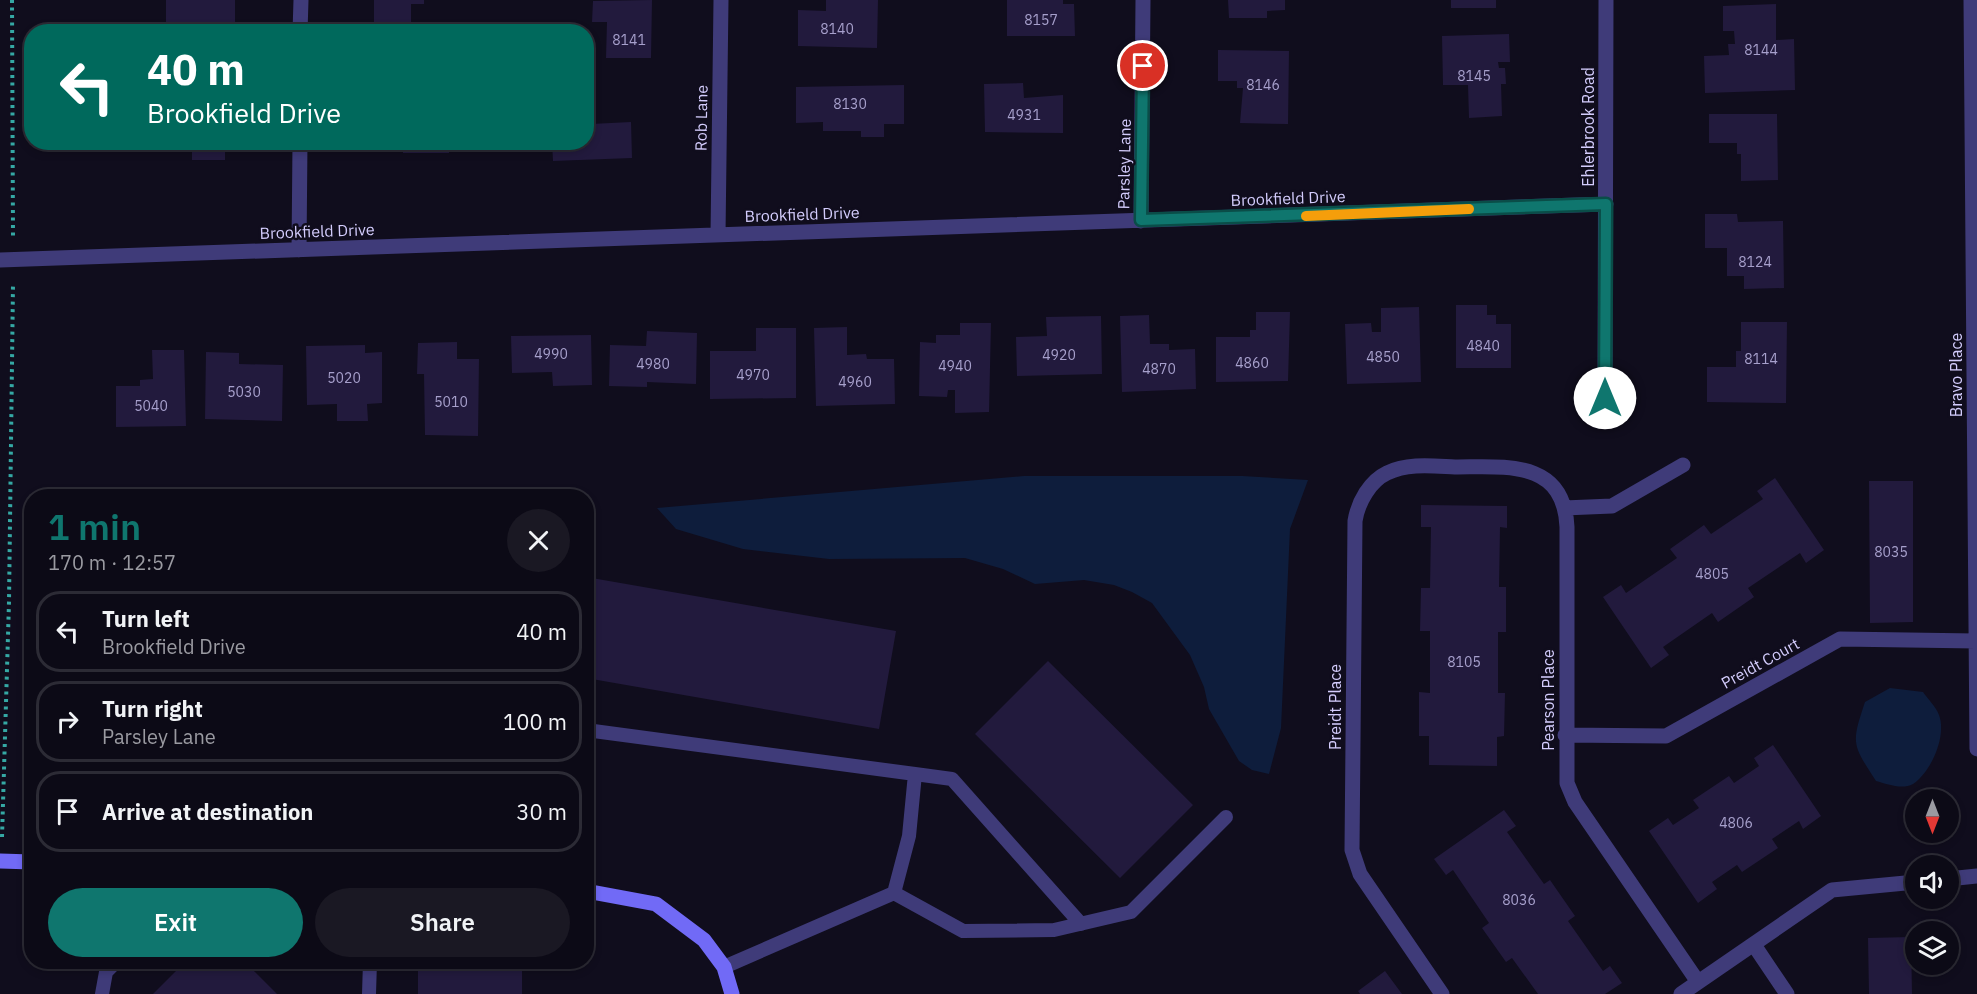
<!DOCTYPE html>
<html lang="en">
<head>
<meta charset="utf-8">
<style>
  :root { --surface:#0c0a16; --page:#1a1823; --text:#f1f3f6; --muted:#9a9aa1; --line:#2c2b35; --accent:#0f766e }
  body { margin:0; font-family:"IBM Plex Sans",sans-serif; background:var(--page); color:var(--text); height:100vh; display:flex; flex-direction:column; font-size:22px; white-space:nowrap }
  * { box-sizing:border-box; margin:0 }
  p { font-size:20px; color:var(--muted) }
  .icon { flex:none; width:33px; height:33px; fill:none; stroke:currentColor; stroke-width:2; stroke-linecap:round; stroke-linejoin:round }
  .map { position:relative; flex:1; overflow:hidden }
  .panel { position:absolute; left:24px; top:489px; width:570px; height:480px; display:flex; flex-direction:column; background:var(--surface); border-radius:24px; box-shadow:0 3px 9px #0003,0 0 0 2px var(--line) }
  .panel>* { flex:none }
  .top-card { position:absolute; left:24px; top:24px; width:570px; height:126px; border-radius:24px; box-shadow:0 3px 9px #0003,0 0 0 2px var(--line); background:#00695c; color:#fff; overflow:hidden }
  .needle { width:39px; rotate:180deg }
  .buttons { position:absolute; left:1905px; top:789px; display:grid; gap:12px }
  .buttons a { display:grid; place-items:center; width:54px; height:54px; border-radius:50%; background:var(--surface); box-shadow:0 3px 9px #0003,0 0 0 2px var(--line); font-size:30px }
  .pin { position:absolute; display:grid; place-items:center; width:51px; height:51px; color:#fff; margin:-26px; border:3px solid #fff; border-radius:50%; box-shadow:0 2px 6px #0007 }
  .me { position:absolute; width:66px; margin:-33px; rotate:0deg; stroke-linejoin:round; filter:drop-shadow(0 0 4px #0008) }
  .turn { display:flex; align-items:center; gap:21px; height:126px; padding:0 24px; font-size:27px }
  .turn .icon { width:78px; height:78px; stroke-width:2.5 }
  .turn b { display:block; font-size:42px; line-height:51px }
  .round { display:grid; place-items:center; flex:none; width:63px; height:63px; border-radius:32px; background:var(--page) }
  .head { display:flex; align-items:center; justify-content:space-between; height:102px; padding:0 24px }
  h1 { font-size:36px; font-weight:600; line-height:45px; color:var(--accent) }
  .primary-button { display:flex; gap:12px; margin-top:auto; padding:12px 24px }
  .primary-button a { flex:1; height:69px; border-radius:36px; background:var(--accent); color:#fff; font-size:24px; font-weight:600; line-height:69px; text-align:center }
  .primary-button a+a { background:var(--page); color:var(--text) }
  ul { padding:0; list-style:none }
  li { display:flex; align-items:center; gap:18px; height:81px; margin:0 12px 9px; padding:0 12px; border:3px solid var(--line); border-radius:24px }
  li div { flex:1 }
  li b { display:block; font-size:22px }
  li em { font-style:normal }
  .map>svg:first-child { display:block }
</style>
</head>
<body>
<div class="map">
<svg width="1977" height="994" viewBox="0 0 1977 994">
  <rect width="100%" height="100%" fill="#100d1d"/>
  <path fill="#0e1d3c" d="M1024,476h218l66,4 -18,49 -9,199 -12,46 -17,-4 -13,-9 -30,-52 -5,-22 -14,-32 -38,-52 -20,-11 -18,-7 -30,-5 -49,4 -32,-15 -38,-11 -136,1 -86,-10 -67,-20 -19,-21z
    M1890,688l33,4c5,7 13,15 16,23 8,21 -8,57 -26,69 -11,6 -26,0 -37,-3 -24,-37 -25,-37 -11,-79z"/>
  <path fill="#221a3d" d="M166,0h69v24l-69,-1z
    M374,0h50v4h-13v22h12v6h-49z
    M652,0l-1,58h-45l1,-36h-15l1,-21z
    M826,0h52l-1,48 -79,-2v-36l28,1z
    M1007,0h56v4h11l1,32h-68z
    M1228,0h57v10l-18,1v7h-38z
    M1451,0h45v8h-45z
    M1776,4v36l18,-1 1,51 -90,3 -1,-37 25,-1 -1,-11h7l-1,-13h-11v-25z
    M1509,34l1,28h-12l1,6h6l1,16h-5l1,32 -33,2 -1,-33h-25l-1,-49z
    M1218,50l71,1 -1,73 -48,-1 3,-35h-6v-7h-19z
    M1023,83l1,15 39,-3v38l-78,-1 -1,-48z
    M904,85v39h-20v13h-23v-6h-38v-9l-27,1v-36z
    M586,110h5v14l40,-2 1,36 -79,3 -1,-19h34z
    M1709,114h68l1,66 -37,1v-27h-4v-11h-28z
    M150,142h75v18h-33v-8h-42z
    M403,142h46v11h-46z
    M1705,214h32l1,8 45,-1 1,67 -40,1v-13h-17v-28h-22z
    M1456,305h31v10h9v9h15v44h-55z
    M1419,307l2,75 -74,2 -2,-60 26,-1 1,9h9v-24z
    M1256,312h34l-2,69 -72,1v-45h34v-7h6z
    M1149,315l1,29h19v6l26,-1 1,40 -74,3 -2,-76z
    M1101,316l1,58 -85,2 -1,-39 31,-1 -1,-19z
    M1741,322h46l-1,81 -79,-1v-35h29v-16h5z
    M960,323h31l-2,89 -34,1v-23h-7l-1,7 -28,-1 1,-54 16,1v-8h24z
    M847,327v28l19,-1 1,5h27l1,45 -79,2 -2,-78z
    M756,328h40v70l-86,1v-48h46z
    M647,331l50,2 -1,51 -49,-2v5l-38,-1 1,-41 36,1z
    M591,335l1,50 -39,1 -1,-14 -40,1 -1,-37z
    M457,342v17h22l-1,77 -53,-1 -1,-61h-7l1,-31z
    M365,345v8l17,-1v51l-15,1 1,17h-31v-17l-30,1 -1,-59z
    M152,350h32l2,76 -70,1v-41h24v-6l13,-1z
    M206,352l33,1v11l44,1 -1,56 -77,-2z
    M1775,478l49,72 -18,13 -6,-10 -52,35 6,9 -36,25 -6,-9 -49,34 6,8 -18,13 -48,-71 18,-12 5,8 51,-35 -7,-9 34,-24 7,9 52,-35 -6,-8z
    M1869,481h44v141l-43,1z
    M1421,505l86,1v22l-7,-1 -1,60h7v45h-8v61h7l-1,43 -7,1v29l-68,-1v-29h-10v-44l11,1v-62h-10l1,-43h9l1,-61h-10z
    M586,577l310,54 -17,98 -293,-51z
    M1048,661l145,144 -73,73 -145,-144z
    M1773,745l48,71 -18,13 -4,-8 -27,18 6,9 -36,24 -5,-7 -25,17 5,7 -19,14 -49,-72 19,-13 5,7 26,-17 -6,-8 36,-24 5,7 25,-17 -5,-8z
    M1504,810l12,16 -9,6 37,52 6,-4 25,36 -7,5 35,50 7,-5 12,17 -17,11h-67l-26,-36 -6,4 -24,-34 7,-5 -36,-53 -7,5 -12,-16z
    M1911,937l1,57h-43l-1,-56z
    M185,962h60l32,32h-124z
    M418,962h104v32h-104z
    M1385,971l17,23h-42l-2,-3z"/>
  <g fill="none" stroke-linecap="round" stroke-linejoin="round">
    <path stroke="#35a8a4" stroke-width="4" stroke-dasharray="3 4.5" stroke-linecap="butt" d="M12,0l1,237
      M2,837l7,-235 4,-318"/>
    <path stroke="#3f3b79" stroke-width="14" d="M586,730l329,44 -6,62 -15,57 -170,74
      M915,774l37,5 129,145
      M894,893l69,38 91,-1 77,-18 95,-95
      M102,994l4,-22 10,-10
      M369,994l1,-32"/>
    <path stroke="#3f3b79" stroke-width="15" d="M1971,0l6,749
      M300,32l1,-32
      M1141,221l2,-221
      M718,235l3,-235
      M299,250l1,-108
      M0,260l1606,-56
      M1605,398l1,-398
      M1564,508l48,-2 71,-41
      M1565,735l101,1 174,-97 136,2
      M1948,879l29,-3
      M1754,945l33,49
      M1442,994l-82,-120 -8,-24 3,-329c3,-19 15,-40 32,-48 21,-10 45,-7 68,-6 50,0 109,-8 112,60v256l8,19 123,180
      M1681,994l151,-104 84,-8"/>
    <path stroke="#716af6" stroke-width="15" d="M0,861l32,1
      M586,891l70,13 48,36 20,27 8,27"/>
  </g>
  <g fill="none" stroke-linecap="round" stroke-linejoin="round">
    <g stroke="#0a4d48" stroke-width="15">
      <path id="route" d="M1143,66l-2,154 465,-16 -1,194"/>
    </g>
    <use href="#route" stroke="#0f766e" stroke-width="10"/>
    <path stroke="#f59e0b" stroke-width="10" d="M1306,216l163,-7"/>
  </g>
  <g text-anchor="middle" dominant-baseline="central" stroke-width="5" stroke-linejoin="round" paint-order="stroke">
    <g font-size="14" fill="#a7a0cc">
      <text x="1041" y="20">8157</text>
      <text x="837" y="29">8140</text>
      <text x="629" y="40">8141</text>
      <text x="1761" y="50">8144</text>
      <text x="1474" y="76">8145</text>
      <text x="1263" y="85">8146</text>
      <text x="850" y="104">8130</text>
      <text x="1024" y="115">4931</text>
      <text x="1755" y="262">8124</text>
      <text x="1483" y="346">4840</text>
      <text x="551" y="354">4990</text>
      <text x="1059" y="355">4920</text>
      <text x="1383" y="357">4850</text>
      <text x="1761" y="359">8114</text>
      <text x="1252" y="363">4860</text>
      <text x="653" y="364">4980</text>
      <text x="955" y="366">4940</text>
      <text x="1159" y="369">4870</text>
      <text x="753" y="375">4970</text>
      <text x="344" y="378">5020</text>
      <text x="855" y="382">4960</text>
      <text x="244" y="392">5030</text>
      <text x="451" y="402">5010</text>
      <text x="151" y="406">5040</text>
      <text x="1891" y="552">8035</text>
      <text x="1712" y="574">4805</text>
      <text x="1464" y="662">8105</text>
      <text x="1736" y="823">4806</text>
      <text x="1519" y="900">8036</text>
    </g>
    <g font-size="16" fill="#d3ccfc" stroke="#100d1d">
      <text transform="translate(701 118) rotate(-89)">Rob Lane</text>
      <text transform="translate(1588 127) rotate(-90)">Ehlerbrook Road</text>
      <text transform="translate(1124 164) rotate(-89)">Parsley Lane</text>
      <text transform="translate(1288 198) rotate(-2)">Brookfield Drive</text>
      <text transform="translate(802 214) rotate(-2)">Brookfield Drive</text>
      <text transform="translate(317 231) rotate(-2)">Brookfield Drive</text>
      <text transform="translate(1956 375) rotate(-90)">Bravo Place</text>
      <text transform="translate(1760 663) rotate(-29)">Preidt Court</text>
      <text transform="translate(1548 700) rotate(-90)">Pearson Place</text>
      <text transform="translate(1335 707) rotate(-90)">Preidt Place</text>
    </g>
  </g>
</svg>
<div class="buttons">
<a><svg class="needle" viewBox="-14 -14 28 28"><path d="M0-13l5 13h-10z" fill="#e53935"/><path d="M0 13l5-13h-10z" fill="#9a9aa1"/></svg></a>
<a><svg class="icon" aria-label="sound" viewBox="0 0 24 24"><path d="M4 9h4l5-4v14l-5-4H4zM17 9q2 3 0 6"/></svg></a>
<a><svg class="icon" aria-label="layers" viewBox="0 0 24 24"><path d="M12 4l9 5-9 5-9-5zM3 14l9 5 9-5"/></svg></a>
</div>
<div class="pin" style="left:1143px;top:66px;background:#d93025"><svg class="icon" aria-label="arrive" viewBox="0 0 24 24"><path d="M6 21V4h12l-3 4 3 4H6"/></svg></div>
<svg class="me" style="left:1605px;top:398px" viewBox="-20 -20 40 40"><circle r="19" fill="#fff"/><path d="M0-13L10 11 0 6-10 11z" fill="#0f766e"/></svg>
<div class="top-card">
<div class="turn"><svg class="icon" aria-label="left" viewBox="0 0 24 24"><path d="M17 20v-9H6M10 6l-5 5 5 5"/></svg><div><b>40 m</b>Brookfield Drive</div></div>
</div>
<section class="panel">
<div class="head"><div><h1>1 min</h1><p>170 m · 12:57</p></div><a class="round"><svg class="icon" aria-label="close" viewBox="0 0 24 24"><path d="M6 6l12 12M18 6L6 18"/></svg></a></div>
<ul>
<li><svg class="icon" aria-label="left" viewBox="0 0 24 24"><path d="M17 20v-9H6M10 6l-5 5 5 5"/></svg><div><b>Turn left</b><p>Brookfield Drive</p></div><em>40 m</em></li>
<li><svg class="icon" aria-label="right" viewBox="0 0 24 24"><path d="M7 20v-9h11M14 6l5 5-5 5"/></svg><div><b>Turn right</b><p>Parsley Lane</p></div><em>100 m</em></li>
<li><svg class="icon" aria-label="arrive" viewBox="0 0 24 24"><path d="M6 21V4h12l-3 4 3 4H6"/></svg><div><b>Arrive at destination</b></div><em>30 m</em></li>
</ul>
<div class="primary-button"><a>Exit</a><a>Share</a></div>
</section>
</div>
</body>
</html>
